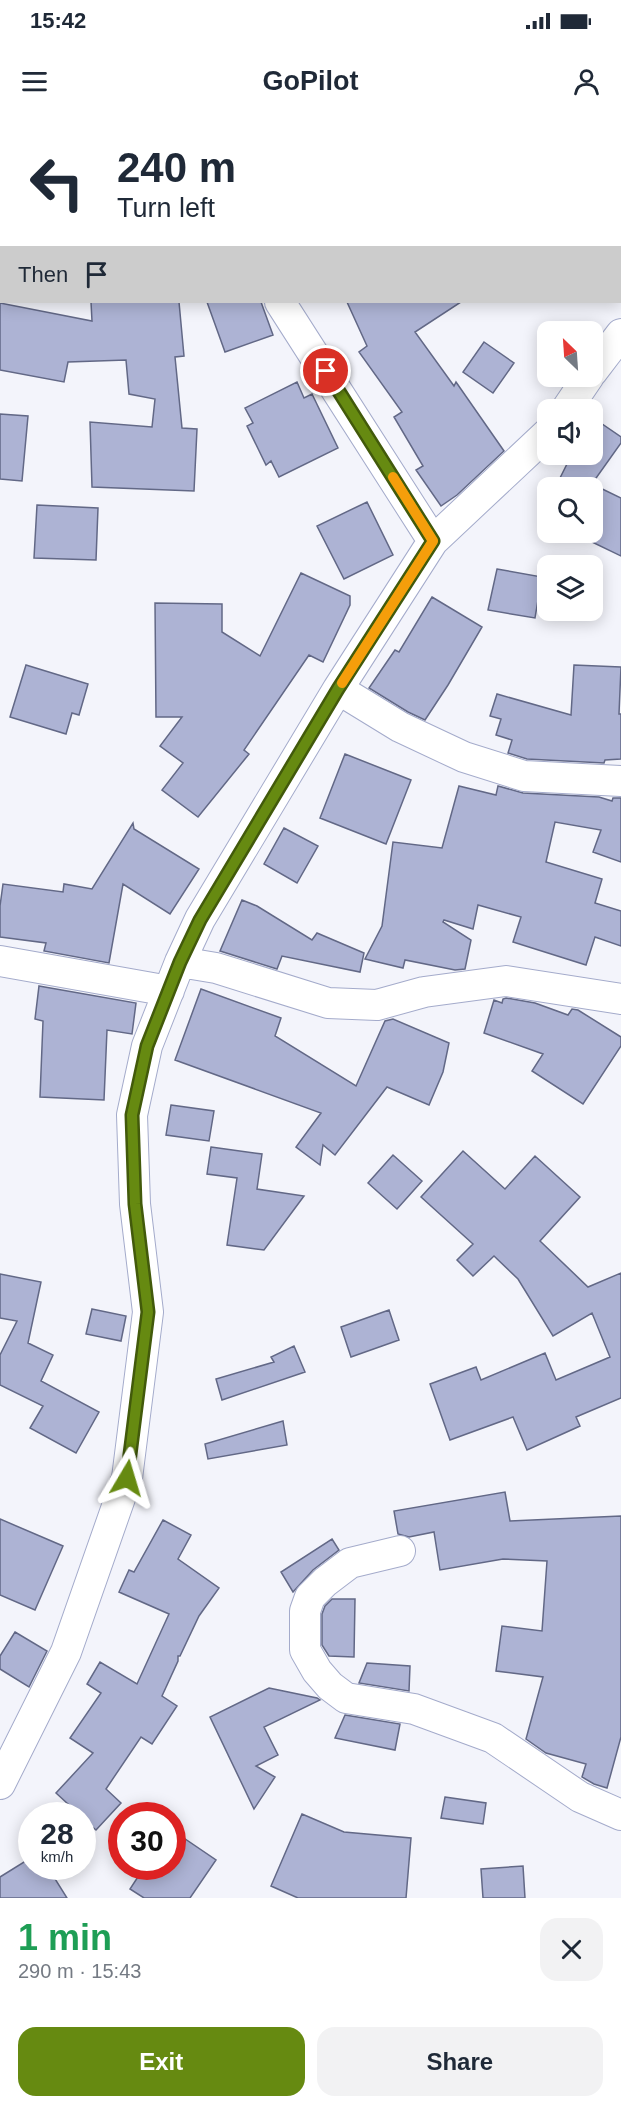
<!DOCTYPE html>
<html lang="en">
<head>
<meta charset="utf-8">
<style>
  :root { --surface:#fff; --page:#f2f2f3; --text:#1f2937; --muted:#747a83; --accent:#668a11 }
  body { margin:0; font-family:Arial,sans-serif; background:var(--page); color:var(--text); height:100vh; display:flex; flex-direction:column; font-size:22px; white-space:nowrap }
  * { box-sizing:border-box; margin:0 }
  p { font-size:20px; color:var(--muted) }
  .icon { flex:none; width:33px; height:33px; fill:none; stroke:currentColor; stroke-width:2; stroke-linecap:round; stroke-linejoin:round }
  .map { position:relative; height:1778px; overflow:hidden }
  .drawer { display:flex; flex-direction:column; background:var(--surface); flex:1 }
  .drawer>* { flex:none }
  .top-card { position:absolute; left:0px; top:0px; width:621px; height:183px; box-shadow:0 3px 15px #0003; background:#fff; color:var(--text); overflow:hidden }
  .needle { width:39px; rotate:335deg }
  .controls { position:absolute; left:537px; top:201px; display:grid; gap:12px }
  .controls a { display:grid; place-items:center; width:66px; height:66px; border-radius:12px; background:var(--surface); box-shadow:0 3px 15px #0003; font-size:30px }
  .speed { position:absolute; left:18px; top:1682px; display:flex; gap:12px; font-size:30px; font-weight:700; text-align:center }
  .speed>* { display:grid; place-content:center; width:78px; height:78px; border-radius:50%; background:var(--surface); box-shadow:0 3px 15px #0003; line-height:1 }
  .speed small { font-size:15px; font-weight:400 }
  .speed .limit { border:9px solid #d22; background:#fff; color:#111 }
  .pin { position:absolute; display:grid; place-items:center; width:51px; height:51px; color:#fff; margin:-26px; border:3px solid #fff; border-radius:50%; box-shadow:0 2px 6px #0007 }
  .me { position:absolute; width:66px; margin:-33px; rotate:7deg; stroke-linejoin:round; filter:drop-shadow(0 0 4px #0008) }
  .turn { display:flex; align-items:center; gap:21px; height:126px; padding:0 18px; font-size:27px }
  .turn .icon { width:78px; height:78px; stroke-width:2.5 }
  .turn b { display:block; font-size:42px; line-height:51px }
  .then { display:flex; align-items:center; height:57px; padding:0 18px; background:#0003; gap:12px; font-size:22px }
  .round { display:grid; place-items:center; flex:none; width:63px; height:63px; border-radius:18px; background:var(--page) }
  .overview { display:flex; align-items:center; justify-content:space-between; height:102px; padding:0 18px }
  h1 { font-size:36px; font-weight:600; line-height:45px; color:#1e9e55 }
  .action { display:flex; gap:12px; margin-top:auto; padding:12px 18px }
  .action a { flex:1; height:69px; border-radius:18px; background:var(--accent); color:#fff; font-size:24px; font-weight:600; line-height:69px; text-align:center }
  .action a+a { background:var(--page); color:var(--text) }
  .status { display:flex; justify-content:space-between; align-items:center; height:42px; padding:0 30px; background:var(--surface); direction:ltr }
  .status svg { height:16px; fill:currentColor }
  header { display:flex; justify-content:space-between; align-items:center; height:78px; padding:0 18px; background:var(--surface); font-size:27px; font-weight:600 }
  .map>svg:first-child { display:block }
</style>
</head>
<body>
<div class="status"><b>15:42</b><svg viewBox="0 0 49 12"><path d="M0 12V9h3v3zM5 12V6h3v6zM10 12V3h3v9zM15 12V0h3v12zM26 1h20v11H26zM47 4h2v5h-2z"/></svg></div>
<header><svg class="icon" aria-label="menu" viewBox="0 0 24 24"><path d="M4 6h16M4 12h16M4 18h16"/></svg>GoPilot<svg class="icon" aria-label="person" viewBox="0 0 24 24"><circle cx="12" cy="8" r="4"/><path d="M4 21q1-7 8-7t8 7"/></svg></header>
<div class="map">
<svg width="621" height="1778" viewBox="0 0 621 1778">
  <rect width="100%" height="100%" fill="#f3f4fb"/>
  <path fill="#adb3d4" stroke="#626886" stroke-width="1.5" d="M91,182h88l5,54 -9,1 7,71 15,1 -3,62 -102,-4 -2,-65 62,5 3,-28 -26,-5 -3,-34 -58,2 -4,20 -64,-12v-67l92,18z
    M207,182h54l12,33 -48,17z
    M347,182h114l-46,30 39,54 2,-4 48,69 -47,44 -16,11 -25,-36 7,-4 -29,-49 8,-5 -43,-60 8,-6z
    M484,222l30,21 -21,30 -30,-21z
    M297,262l7,16 8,-4 26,54 -59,29 -8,-16 -5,4 -19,-39 6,-3 -8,-15z
    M0,294l28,2 -6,65 -22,-2z
    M592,297l29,20v6l-32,45h-34l17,-34h20z
    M592,364l29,14v58l-29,-14z
    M367,382l26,53 -49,24 -27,-53z
    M37,385l61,3 -2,52 -62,-2z
    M497,449l45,8 -7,41 -47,-8z
    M301,453l49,23v9l-27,57 -14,-7 -65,95 5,4 -51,63 -36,-27 21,-27 -23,-17 22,-29h-26l-1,-114 67,1v28l38,24z
    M432,477l50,30 -34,58 -23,35 -17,-8 -39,-24 26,-38 4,2z
    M26,545l62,19 -9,31 -7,-2 -6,21 -56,-17z
    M574,545l47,2 -2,47h2v45l-16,1 -1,3 -77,-4 -19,-6 4,-13 -16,-5 5,-16 -11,-3 7,-22 74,21z
    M345,634l66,26 -25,64 -66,-26z
    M459,666l37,9 2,-9 25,7 76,4 13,4 1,-3h8v64l-28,-10 8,-22 -46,-8 -9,40 56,17 -7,24 26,8v35l-26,-9 -9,28 -73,-23 8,-25 -43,-12 -5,24 -29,-9 -1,2 28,18 -6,29 -10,1 -50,-10 -2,8 -38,-9 17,-33 11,-84 49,6z
    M133,703l1,6 65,40 -29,45 -47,-30 -14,79 -65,-12 2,-8 -46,-6v-31l3,-22 60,8 1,-8 28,5z
    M284,708l34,18 -21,37 -33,-19z
    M242,780l15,6 55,34 5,-7 47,20 -4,19 -78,-16 -5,13 -57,-18z
    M39,866l97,17 -4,31 -25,-4 -3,70 -64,-3 3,-76 -8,-2z
    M201,869l80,29 -6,18 81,50 29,-65 8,-2 56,24 -6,29 -14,33 -42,-18 -52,68 -12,-10 -3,20 -24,-18 25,-34 -146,-53z
    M506,878l29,5 33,12 4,-6 6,1 43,27v9l-38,58 -51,-33 11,-17 -59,-21 10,-33 8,3 1,-4z
    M171,985l43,6 -5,30 -43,-6z
    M211,1027l51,7 -5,35 47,7 -40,54 -37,-5 10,-67 -30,-4z
    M463,1031l42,38 30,-33 45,41 -40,44 48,46 33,-14v125l-45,19 4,9 -53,24 -14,-33 -63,23 -20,-56 46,-17 5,13 64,-27 11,27 54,-23 -18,-44 -39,23 -35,-57 -24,-23 -21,20 -16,-16 16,-16 -52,-47z
    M393,1035l29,26 -25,28 -29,-26z
    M0,1154l41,8 -13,61 25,12 -12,26 58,31 -23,41 -46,-25 13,-22 -43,-21v-30l17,-34 -17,-3z
    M92,1189l34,7 -5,25 -35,-7z
    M389,1190l10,30 -48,17 -10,-30z
    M294,1226l11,26 -83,28 -6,-21 58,-17 -3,-5z
    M283,1301l4,24 -79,14 -3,-15z
    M505,1372l5,29 111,-5v221l-14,51 -13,-4 -12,-7 4,-13 -40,-11 -20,-14 17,-62 -47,-6 6,-45 40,5 5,-70 -44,-2 -63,11 -6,-38 -25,5 -11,-3 -4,-23z
    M0,1399l63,27 -28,64 -35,-15z
    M163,1400l28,15 -13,24 41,29 -20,28 -19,40h-2v5l-16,35 15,10 -25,38 -11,-7 -35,52 15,14 -25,27 -14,-12v-3h-2l-24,-22 37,-40 -23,-15 31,-45 -14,-9 13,-22 37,22 32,-70 -50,-22 10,-22 5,2z
    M332,1419l7,11 -26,20 -20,22 -12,-20z
    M332,1479h23l-1,58 -25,-1 -7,-11v-31l3,-8z
    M15,1512l32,19 -18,36 -29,-18v-13z
    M367,1543l43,3 -1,25 -50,-8z
    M269,1568l48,10 3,2 -56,27 14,28 -22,11 19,11 -21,32 -44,-92z
    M345,1595l55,9 -5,26 -60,-12z
    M445,1677l41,6 -3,21 -42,-6z
    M302,1694l42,18 67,6 -5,60h-108l-27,-12z
    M172,1710l44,30 -26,38h-46l-14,-9 15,-23h27z
    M32,1737v9h15l20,32h-67v-21z
    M523,1746l2,32h-42l-2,-29z"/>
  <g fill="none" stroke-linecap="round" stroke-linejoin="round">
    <g stroke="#a4abcb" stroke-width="32">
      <path id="street" d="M171,0l1,2
        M280,182l153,239
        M592,252l29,-38
        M566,290l23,-34
        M338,569l62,38 64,30 60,19 97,5
        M0,841l169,30
        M180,842l36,6 112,35 49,2 47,-13 82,-11 115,18
        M400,1431l-50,12 -25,19 -15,15 -5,14v39l12,21 13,15 16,12 68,11 79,29 87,59 41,18
        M0,1664l66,-132 61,-174 21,-166 -13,-108 -3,-89 15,-69 33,-84 20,-43 138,-230 95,-148 115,-108"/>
    </g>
    <use href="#street" stroke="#fff" stroke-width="30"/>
  </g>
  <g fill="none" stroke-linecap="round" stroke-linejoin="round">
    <g stroke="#425a0b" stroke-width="15">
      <path id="route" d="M127,1358l21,-166 -13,-108 -3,-89 15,-69 33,-84 20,-42 138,-231 95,-148 -107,-170"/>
    </g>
    <use href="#route" stroke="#668a11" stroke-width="10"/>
    <path stroke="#f59e0b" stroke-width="10" d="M342,563l91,-142 -40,-64"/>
  </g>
</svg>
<div class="controls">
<a><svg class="needle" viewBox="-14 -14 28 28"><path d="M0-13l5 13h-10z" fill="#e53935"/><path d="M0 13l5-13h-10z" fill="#747a83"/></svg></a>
<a><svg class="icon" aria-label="sound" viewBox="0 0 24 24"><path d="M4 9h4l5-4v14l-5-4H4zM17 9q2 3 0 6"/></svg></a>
<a><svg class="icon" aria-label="search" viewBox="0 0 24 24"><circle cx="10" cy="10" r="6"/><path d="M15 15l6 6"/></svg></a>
<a><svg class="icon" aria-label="layers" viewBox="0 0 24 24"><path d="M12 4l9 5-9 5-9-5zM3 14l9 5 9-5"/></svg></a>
</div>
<div class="speed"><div>28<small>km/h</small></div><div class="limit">30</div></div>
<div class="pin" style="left:326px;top:251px;background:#d93025"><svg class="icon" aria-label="arrive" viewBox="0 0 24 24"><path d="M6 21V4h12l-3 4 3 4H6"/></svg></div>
<svg class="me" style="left:127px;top:1358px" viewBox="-20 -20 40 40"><path d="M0-17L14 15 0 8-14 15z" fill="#668a11" stroke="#fff" stroke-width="4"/></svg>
<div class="top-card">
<div class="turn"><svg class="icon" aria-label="left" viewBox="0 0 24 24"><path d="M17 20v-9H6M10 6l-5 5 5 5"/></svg><div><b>240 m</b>Turn left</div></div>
<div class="then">Then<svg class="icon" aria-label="arrive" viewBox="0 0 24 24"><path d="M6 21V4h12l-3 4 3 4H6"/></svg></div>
</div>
</div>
<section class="drawer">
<div class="overview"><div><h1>1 min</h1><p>290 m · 15:43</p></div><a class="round"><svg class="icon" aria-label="close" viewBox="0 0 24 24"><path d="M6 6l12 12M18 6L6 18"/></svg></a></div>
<div class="action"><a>Exit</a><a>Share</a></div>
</section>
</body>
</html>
